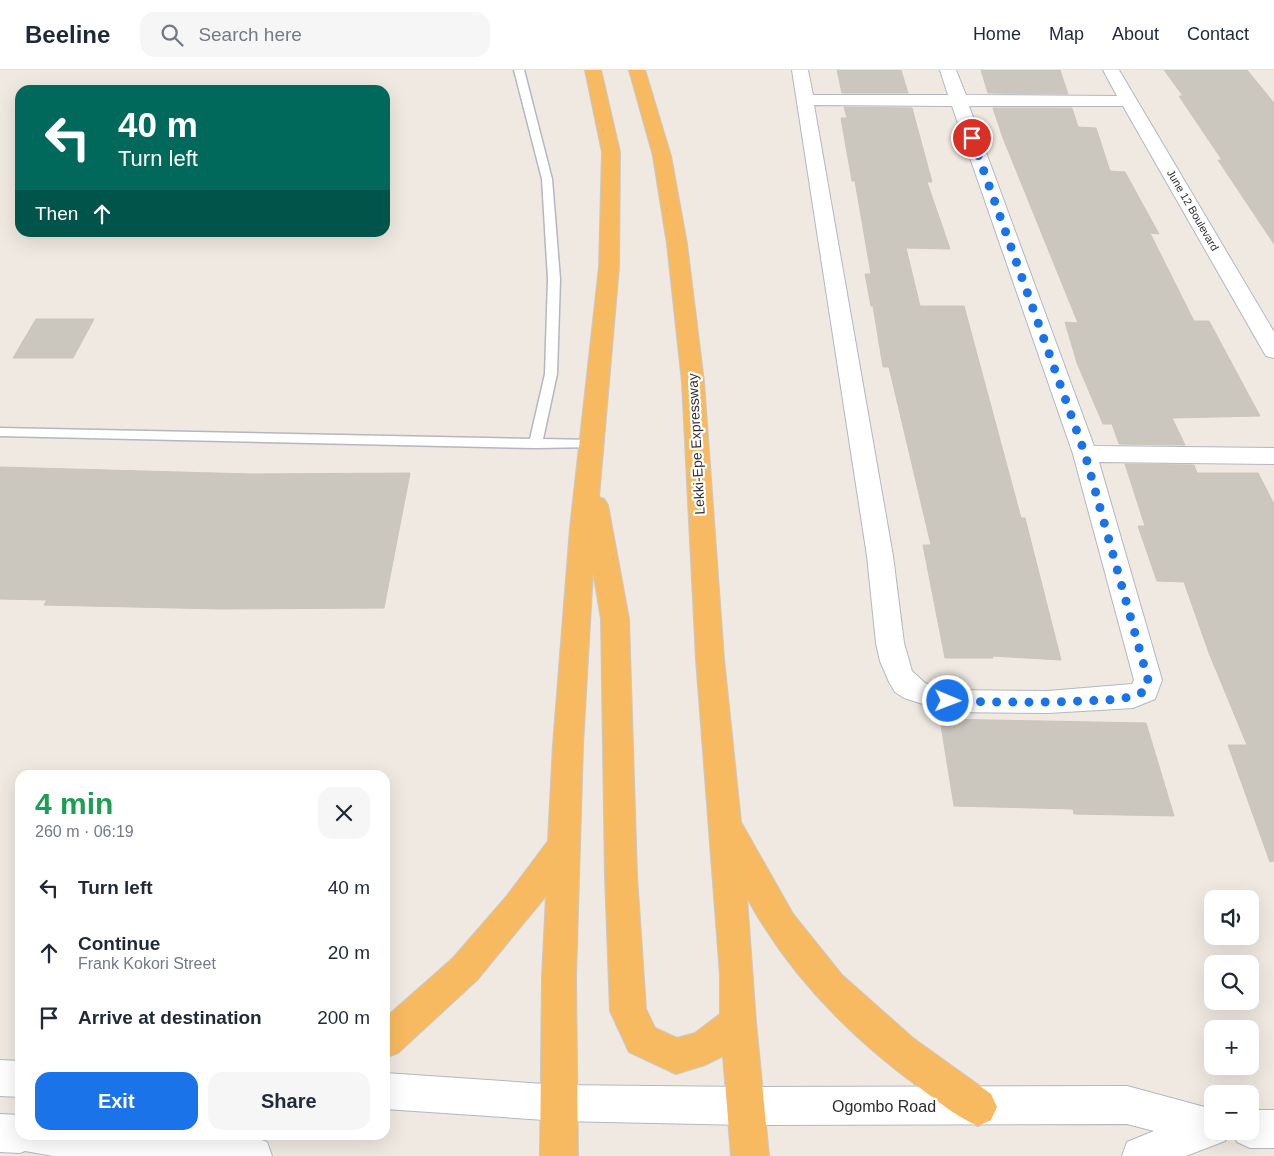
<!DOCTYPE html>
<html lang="en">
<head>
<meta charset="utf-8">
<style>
  :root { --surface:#fff; --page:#f6f6f7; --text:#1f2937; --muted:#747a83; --line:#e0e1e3; --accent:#1a73e8 }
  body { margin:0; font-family:Arial,sans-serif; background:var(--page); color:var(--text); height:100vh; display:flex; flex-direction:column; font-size:19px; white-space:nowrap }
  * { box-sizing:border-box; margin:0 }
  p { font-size:16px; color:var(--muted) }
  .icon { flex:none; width:28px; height:28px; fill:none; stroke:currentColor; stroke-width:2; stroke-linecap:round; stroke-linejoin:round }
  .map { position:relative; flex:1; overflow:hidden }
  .details { position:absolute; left:15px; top:700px; width:375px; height:370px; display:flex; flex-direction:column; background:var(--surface); border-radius:15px; box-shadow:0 5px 20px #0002 }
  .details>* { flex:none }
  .top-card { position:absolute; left:15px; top:15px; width:375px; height:152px; border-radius:15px; box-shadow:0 5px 20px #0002; background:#00695c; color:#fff; overflow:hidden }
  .fabs { position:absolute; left:1204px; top:820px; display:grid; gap:10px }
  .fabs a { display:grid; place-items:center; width:55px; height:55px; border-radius:10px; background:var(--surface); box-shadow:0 5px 20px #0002; font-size:25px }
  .pin { position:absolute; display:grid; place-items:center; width:42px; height:42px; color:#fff; margin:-21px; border:2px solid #fff; border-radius:50%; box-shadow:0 1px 5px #0007 }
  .me { position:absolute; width:55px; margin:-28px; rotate:91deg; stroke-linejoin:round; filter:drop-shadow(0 0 4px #0008) }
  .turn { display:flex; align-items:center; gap:18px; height:105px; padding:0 20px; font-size:22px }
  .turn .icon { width:65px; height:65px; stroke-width:2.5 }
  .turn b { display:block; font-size:35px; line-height:42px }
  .then { display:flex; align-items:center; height:48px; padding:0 20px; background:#0003; gap:10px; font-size:19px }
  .round { display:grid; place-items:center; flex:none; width:52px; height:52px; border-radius:15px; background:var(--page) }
  .summary { display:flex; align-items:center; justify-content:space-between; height:85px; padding:0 20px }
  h1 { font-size:30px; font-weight:700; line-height:38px; color:#1e9e55 }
  .action { display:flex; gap:10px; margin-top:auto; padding:10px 20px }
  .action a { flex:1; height:58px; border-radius:15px; background:var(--accent); color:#fff; font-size:20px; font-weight:700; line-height:58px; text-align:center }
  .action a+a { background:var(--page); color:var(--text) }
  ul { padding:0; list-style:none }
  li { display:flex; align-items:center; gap:15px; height:65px; padding:0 20px }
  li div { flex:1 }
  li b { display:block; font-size:19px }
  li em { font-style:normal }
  header { display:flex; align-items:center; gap:30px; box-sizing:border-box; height:70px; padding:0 25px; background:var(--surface); border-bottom:1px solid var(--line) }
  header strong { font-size:24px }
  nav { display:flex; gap:28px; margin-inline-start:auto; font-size:18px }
  .search { width:350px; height:45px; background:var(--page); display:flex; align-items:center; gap:12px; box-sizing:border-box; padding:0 18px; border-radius:15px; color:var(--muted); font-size:19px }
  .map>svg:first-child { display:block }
</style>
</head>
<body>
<header>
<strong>Beeline</strong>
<div class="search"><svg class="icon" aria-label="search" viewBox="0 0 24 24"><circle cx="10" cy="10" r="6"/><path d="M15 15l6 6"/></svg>Search here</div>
<nav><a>Home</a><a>Map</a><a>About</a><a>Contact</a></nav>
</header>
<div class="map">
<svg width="1274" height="1086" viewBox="0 0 1274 1086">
  <rect width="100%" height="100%" fill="#efe9e1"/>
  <path fill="#cbc7bf" stroke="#cbc5ba" d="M837,0h64l7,23h-66z
    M981,0h79l8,24 -80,-1z
    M1164,0h83l27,33v141l-56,-84h4l-43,-64h4z
    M844,37l68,1 20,74h-5l23,67 -44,-1 14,58h44l57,212h4l36,142 -69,-4 1,2h-48l-22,-113h8l-42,-178h-6l-10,-61h-2l-6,-32h6l-16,-93h-3l-11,-63h6z
    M993,38h79l6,19 18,1 14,43 15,1 34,62 -9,-1 44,88h15l51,95 -88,2 13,27 -66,-1 -7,-20h-9l-26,-61 -12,-41 13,1 -75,-185z
    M36,249h58l-21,39h-60z
    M1125,394l69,1 3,8h61l16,31v357l-4,1 -42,-117h19l-38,-92 -25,-71 -27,-1 -19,-55h7z
    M0,397l251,7 159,-1 -26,135 -163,1 -177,-4 3,-5 -47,-1z
    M940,649l206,4 28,93 -100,-2 -1,-5 -119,-3z"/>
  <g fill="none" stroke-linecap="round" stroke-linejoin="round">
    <g stroke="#b4b7c1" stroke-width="3">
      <path id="service" d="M514,0h10l28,109 8,100 -3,95 -14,65 48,1 5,1 2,3 -2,3 -61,1 -535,-12v-8l530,11 15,-65 3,-95 -6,-100z"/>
    </g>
    <g stroke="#b4b7c1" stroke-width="2">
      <path id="minor" d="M792,0h16l5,25h135l-8,-25h16l10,25 151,1 -14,-26h16l155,262v26l-8,-2 -3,-5 -140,-245h-154l125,340 180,2v16l-175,-2 63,218 -7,19 -22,9 -85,5 -100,-1 -44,-14 -9,-6 -6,-10 -9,-21 -4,-18 -9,-87zM814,35l138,1 121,348 61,226 -2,4 -84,7 -100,-1 -23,-7 -13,-12 -8,-28 -11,-87z
        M0,990l20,1v36l-20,-1z
        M385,1003l174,12 13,5 6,13 -6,13 -13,5 -174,-12z
        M0,1044l20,1v20h214l19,2 14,5 5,14h-219l-28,-5 -5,2 -20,-1z"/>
    </g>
    <g stroke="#b4b7c1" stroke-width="2">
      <path id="secondary" d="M559,1015l188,2 380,-1 85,23v22h18l-5,10 -39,15h-64l5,-14 27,-11 -27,-7 -380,1 -188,-4 -13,-5 -6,-13 6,-13z
        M1250,1040h24v38h-24l-13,-6 -5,-11h18z"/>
    </g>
    <g stroke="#c9c9c9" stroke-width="2">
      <path id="trunk" d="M585,0h16l19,82 -1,115 -20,230 5,2 4,6 21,114 8,257 9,133 9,19 22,10 18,-5 25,-19v-39l-24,-316 -14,-277 -15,-138 -14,-88 -24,-86h16l26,86 16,88 17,138 20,277 17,163 52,92 49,61 71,63 78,56 6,13 -6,13 -13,6c-21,-9 -39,-24 -58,-38 -70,-51 -131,-113 -173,-190l9,124 13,134h-38l-8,-100 -18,9 -29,9 -47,-22 -19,-41 -5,-135 -4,-257 -8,-48 -10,174 -7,232 2,179h-38l2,-179 4,-81 -69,84 -79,73 -13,5v-40l68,-60 53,-61 42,-56 5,-96 17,-217 29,-261 3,-115z"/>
    </g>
    <use href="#service" fill="#fff" fill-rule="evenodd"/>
    <use href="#minor" fill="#fff" fill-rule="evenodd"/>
    <use href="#secondary" fill="#fff" fill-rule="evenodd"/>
    <use href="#trunk" fill="#f8ba60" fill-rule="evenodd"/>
  </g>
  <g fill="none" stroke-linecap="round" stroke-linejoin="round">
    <path stroke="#1a73e8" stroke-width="9" stroke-dasharray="0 16.2" d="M948,631c45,1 89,2 134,0 22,-1 44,0 63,-10l3,-11 -63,-226 -113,-316"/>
  </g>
  <g text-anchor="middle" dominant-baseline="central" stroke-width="4.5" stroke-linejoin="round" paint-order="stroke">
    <g font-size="11" fill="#2e2e2e" stroke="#fff">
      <text transform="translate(1193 140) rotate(60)">June 12 Boulevard</text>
    </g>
    <g font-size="14" fill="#2e2e2e" stroke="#fff">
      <text transform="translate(696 374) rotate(-93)">Lekki-Epe Expressway</text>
    </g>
    <g font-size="16" fill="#2e2e2e" stroke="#fff">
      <text x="884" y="1036">Ogombo Road</text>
    </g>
  </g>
</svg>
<div class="fabs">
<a><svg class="icon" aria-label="sound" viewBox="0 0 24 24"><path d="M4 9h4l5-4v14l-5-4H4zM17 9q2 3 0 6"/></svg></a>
<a><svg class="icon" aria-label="search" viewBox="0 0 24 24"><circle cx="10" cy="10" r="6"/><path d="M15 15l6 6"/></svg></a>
<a>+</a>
<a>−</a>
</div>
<div class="pin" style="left:972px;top:68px;background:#d93025"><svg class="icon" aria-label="arrive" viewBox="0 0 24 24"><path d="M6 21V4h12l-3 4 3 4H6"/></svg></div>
<svg class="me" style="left:948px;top:631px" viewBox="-20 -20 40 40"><circle r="17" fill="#1a73e8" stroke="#fff" stroke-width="3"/><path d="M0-11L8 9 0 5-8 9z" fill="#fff"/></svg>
<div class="top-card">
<div class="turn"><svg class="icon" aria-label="left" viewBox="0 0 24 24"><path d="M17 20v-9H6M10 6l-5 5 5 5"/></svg><div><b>40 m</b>Turn left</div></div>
<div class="then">Then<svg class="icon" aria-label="ahead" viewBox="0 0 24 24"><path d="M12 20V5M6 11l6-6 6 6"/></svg></div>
</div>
<section class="details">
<div class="summary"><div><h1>4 min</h1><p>260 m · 06:19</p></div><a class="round"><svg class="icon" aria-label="close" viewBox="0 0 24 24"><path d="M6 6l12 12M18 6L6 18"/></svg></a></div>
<ul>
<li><svg class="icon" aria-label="left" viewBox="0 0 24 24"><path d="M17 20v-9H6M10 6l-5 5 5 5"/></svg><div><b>Turn left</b></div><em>40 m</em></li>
<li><svg class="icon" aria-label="ahead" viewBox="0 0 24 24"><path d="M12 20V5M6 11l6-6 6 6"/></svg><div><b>Continue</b><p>Frank Kokori Street</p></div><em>20 m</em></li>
<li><svg class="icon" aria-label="arrive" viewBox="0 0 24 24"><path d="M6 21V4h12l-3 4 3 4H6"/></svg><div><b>Arrive at destination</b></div><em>200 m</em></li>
</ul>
<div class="action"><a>Exit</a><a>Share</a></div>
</section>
</div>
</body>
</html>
